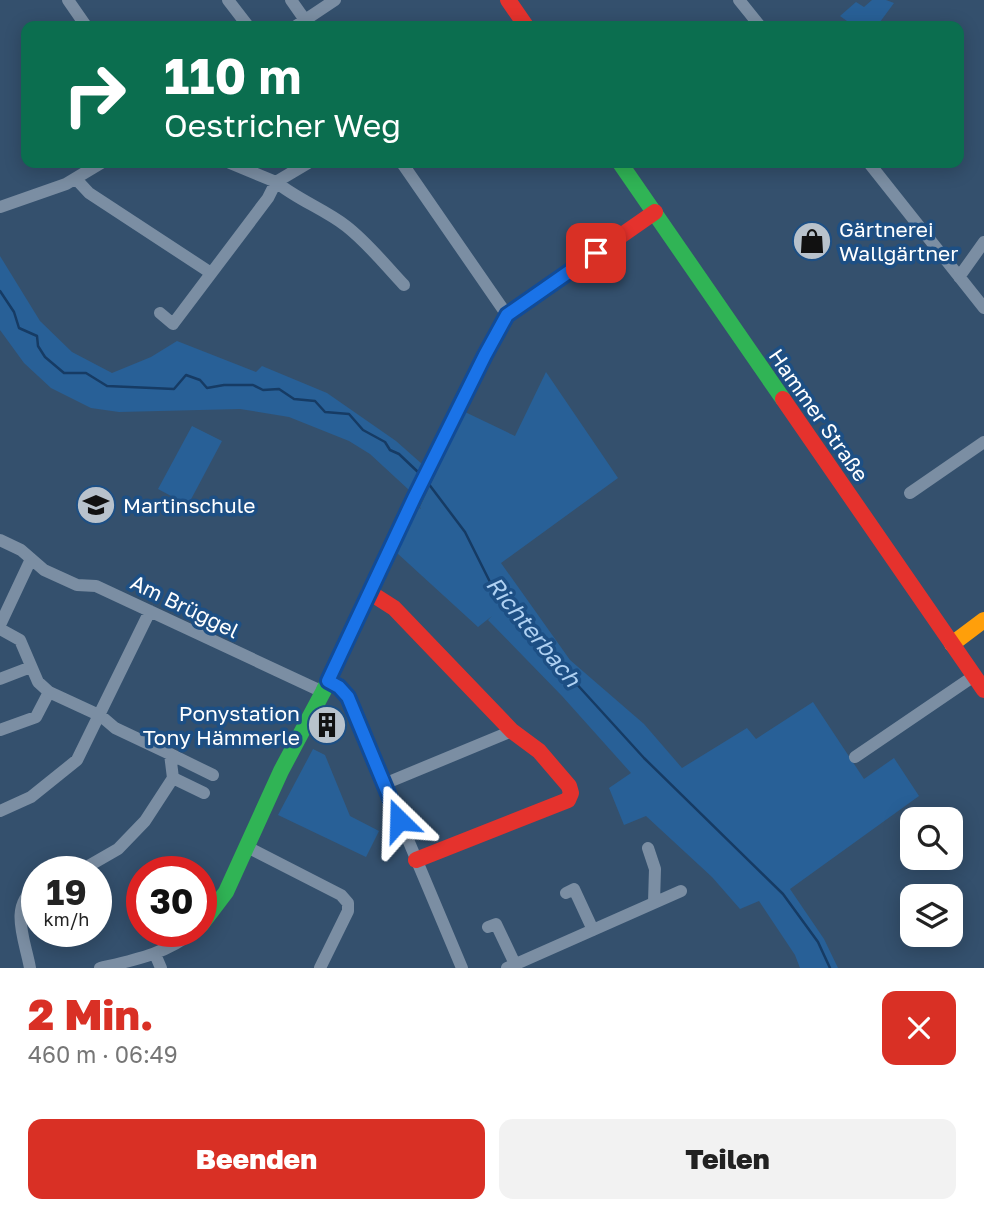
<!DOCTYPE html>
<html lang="de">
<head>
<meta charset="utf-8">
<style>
  :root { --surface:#fff; --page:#f2f2f2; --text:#222; --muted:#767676; --accent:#d93025 }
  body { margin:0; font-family:"Golos Text",sans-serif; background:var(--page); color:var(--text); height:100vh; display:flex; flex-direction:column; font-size:26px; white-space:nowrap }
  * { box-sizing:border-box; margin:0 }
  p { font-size:23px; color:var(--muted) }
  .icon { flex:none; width:38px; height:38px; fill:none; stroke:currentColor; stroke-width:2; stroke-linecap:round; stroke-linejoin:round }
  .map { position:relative; height:968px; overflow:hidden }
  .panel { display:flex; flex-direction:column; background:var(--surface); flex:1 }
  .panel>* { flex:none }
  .top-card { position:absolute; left:21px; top:21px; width:943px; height:147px; border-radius:14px; box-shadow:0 4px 18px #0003; background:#0b6e4f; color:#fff; overflow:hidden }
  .tools { position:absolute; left:900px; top:807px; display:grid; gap:14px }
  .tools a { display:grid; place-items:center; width:63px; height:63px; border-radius:14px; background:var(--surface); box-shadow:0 4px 18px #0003; font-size:35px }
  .speed { position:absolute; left:21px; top:856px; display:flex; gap:14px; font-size:35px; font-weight:700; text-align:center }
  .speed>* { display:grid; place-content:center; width:91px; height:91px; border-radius:50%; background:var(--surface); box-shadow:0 4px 18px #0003; line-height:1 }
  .speed small { font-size:18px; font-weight:400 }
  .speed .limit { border:10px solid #d22; background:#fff; color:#111 }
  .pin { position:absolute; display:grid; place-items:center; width:60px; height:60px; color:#fff; margin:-30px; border-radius:14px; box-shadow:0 4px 10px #0006 }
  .me { position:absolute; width:77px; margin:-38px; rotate:338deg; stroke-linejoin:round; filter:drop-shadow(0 0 5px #0008) }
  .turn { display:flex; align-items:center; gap:24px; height:147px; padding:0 28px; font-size:32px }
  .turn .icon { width:91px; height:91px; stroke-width:2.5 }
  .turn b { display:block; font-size:49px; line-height:60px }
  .round { display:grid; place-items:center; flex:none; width:74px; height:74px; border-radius:14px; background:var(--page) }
  .head { display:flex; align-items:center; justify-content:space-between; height:119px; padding:0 28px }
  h1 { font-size:42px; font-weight:800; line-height:52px; color:var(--accent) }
  .cta { display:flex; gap:14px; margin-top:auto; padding:14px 28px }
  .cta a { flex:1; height:80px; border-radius:14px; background:var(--accent); color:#fff; font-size:28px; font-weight:800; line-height:80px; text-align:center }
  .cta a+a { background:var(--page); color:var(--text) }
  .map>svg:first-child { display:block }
</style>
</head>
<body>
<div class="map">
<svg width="984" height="968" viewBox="0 0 984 968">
  <rect width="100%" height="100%" fill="#34506d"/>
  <path fill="#286097" d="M872,0h14l8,3 -17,23h-23l-14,-10 16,-14 8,5z
    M0,256l40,65 32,31 40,21 39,-16 26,-16 79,31 6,-6 65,27 69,48 26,23 -13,26 -39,-36 -21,-13 -60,-24 -49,-8 -121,3 -28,-4 -40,-20 -27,-25 -24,-33z
    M546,372l72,106 -117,85 69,97 74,64 38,44 65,-40 9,11 57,-37 51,77 30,-21 25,38 -129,93 34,50 14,29h-38l-5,-13 -36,-54 -19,8 -28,-32 -66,-61 -22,9 -15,-37 22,-15 -69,-77 -74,-76 4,-4 -14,11 -81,-74 22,-45 2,1 -1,-2 45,-95 50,24z
    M192,426l30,15 -34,64 -30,-16z
    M313,749l12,6 25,61 29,15 -13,26 -88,-42z"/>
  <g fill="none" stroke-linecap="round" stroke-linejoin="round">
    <path stroke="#163b64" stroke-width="2.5" d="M0,291l14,21 5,16 18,8 1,10 7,11 19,16h22l21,13 67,3 12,-14 14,5 7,8 17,-3h29l10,5 16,-1 15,10 21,2 10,11 24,2 14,16 22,12 5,8 9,4 20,19
      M428,483l37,49 28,56 29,36 122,134 139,136 35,48 12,26"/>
    <path stroke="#7b8ea3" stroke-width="12" d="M68,0l18,26
      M228,0l20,26
      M291,0l14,20
      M739,0l21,26
      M296,26l39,-26
      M230,163l46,19 32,-19
      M402,163l105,152
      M869,163l115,145
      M76,179l13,14 122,80
      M0,207l66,-23 35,-21
      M959,277l25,-35
      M160,313l13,11 95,-126 8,-16c22,18 48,27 70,44 22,17 39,39 58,59
      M910,493l74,-51
      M0,540l21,10 23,20 33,15 19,1 227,106
      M0,625l31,-66
      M0,629l20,11 18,42 11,10 52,24 14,12 55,26 3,24
      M0,679l31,-12
      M328,681l11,6 9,10 114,271
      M0,730l36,-13 13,-25
      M170,754l43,21
      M855,757l119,-81
      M173,778l31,15
      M384,784l128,-53
      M0,811l31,-14 46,-37 73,-149
      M247,847l94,48 7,8v8l-28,57
      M648,848l7,21 -1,33
      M78,872l40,-23 27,-28 28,-43
      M566,893l8,-4 19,41
      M488,927l8,-3 19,40
      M155,954l6,14
      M30,968c-5,-28 -22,-64 7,-80
      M100,968c34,-8 66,-14 94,-37
      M507,968l174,-77"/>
    <path stroke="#30b455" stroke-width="16" d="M620,163l163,236
      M201,925l25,-33 55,-121 42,-79 101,-214"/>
    <path stroke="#ff9f0a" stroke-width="16" d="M952,644l32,-24"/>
    <path stroke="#e5322d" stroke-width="16" d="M508,0l18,26
      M783,399l201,291
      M424,478l61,-124 22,-39 148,-103
      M369,592l25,16 118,123 27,20 30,35 2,7 -3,7 -152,60"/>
  </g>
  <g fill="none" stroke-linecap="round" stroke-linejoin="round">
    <g stroke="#114b97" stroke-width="18">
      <path id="route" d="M399,820l-51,-123 -9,-10 -11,-6 86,-183 71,-143 22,-40 89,-62"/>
    </g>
    <use href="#route" stroke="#1a73e8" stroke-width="12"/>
  </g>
  <defs>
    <g id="shop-disc" transform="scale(2.0125)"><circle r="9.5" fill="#b8c2cc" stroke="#1d4f84"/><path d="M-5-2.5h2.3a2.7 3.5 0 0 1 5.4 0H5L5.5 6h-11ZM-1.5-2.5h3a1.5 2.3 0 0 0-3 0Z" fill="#111"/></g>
    <g id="school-disc" transform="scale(2.0125)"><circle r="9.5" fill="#b8c2cc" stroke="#1d4f84"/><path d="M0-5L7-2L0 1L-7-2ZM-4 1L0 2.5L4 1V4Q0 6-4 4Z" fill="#111"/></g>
    <g id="building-disc" transform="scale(2.0125)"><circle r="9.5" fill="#b8c2cc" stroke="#1d4f84"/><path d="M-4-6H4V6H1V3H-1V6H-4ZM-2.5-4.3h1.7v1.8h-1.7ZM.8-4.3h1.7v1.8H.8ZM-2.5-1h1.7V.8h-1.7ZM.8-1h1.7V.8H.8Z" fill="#111"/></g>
  </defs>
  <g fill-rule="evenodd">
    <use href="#shop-disc" x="812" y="241"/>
    <use href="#school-disc" x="96" y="505"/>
    <use href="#building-disc" x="327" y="725"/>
  </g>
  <g text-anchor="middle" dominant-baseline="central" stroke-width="7" stroke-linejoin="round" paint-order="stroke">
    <g font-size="21" fill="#fff" stroke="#1d4f84" text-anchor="start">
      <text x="839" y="229">Gärtnerei<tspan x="839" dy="24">Wallgärtner</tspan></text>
      <text x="123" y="505">Martinschule</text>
      <text x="300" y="713" text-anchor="end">Ponystation<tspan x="300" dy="24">Tony Hämmerle</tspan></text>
    </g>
    <g font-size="21" fill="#fff" stroke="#1d4f84">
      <text transform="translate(819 415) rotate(55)">Hammer Straße</text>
      <text transform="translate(185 606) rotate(26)">Am Brüggel</text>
    </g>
    <g font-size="23" font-style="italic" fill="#afd1f2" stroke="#1d4f84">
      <text transform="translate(534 631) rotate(51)">Richterbach</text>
    </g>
  </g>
</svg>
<div class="tools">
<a><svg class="icon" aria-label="search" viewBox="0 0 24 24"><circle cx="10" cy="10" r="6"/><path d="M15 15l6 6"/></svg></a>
<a><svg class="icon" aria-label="layers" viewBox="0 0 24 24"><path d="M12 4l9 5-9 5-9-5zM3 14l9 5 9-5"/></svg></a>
</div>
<div class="speed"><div>19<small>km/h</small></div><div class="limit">30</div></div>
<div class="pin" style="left:596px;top:253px;background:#d93025"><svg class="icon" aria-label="arrive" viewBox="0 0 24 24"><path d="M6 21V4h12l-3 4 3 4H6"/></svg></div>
<svg class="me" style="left:399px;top:820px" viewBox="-20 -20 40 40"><path d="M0-17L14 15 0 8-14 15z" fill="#1a73e8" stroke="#fff" stroke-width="4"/></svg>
<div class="top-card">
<div class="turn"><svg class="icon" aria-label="right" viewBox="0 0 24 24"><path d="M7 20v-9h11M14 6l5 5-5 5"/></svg><div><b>110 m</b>Oestricher Weg</div></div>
</div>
</div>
<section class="panel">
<div class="head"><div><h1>2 Min.</h1><p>460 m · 06:49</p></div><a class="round" style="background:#d93025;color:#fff"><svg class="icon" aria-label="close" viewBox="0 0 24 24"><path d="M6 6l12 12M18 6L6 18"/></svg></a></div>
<div class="cta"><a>Beenden</a><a>Teilen</a></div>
</section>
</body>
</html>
